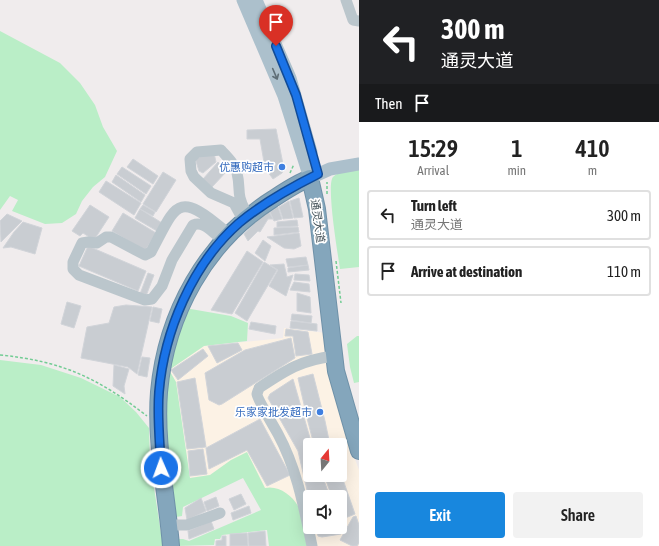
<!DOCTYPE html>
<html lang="en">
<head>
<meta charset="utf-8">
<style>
  :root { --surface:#fff; --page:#f2f2f2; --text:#222; --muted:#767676; --line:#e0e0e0; --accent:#1887de }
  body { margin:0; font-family:"Asap Condensed","Noto Sans SC",sans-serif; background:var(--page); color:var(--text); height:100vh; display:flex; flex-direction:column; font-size:15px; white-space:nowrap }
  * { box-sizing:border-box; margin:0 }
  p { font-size:13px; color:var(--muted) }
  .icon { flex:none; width:22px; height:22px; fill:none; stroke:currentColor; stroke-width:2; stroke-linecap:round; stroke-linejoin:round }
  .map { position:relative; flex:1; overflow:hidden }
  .panel { display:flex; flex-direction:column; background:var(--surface); width:300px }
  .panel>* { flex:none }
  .guide { background:#202124; color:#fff; overflow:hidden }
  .needle { width:26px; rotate:18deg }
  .fabs { position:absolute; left:303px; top:438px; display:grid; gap:8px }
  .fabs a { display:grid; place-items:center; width:44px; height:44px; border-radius:4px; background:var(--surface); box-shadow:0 4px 16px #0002; font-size:20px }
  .pin { position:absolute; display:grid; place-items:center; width:34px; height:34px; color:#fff; margin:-41px -17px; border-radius:50% 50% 50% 0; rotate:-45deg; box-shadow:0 0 4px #0007 }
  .pin .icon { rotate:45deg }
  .me { position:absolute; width:44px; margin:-22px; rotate:358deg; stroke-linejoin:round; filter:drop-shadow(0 0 3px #0008) }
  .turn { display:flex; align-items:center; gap:14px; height:84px; padding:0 16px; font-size:18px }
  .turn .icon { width:52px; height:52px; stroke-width:2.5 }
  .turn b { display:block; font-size:28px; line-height:34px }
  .then { display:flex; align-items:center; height:38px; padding:0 16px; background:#0003; gap:8px; font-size:15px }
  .eta { display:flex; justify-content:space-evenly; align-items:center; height:68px; text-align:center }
  .eta b { font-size:24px; font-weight:600; line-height:28px }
  .primary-button { display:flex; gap:8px; margin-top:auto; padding:8px 16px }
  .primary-button a { flex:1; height:46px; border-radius:4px; background:var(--accent); color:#fff; font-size:16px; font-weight:600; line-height:46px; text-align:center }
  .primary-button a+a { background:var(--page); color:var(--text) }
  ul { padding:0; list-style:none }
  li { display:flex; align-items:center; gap:12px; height:50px; margin:0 8px 6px; padding:0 8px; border:2px solid var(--line); border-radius:4px }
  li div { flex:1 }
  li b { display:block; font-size:15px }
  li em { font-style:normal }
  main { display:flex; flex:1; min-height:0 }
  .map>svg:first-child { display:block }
</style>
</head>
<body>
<main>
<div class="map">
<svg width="359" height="546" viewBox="0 0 359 546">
  <rect width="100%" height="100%" fill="#f0eced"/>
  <path fill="#fcf2e5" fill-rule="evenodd" d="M284,328l42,5 24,113 9,24v76h-52l-42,-58 -34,-28 -21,15 -20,3 -14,-96 -7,-12 35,-24 79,-8zM310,445h30v30h-30zM310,497h30v30h-30z"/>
  <path fill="#baeec7" d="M0,31l60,32 20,20 15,22 8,22 14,24 -12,26 -12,10 -11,14 -6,13 -14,9 -17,1 -33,-13 6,-11 -8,-4 -10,14z
    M359,169v98l-19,2c-2,-14 -14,-84 -7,-92 5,-6 19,-6 26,-8z
    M185,308l46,8 17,7 -1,18 -43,5 -35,24 7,12 14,96 20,-3 21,-15 16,-8 18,36c13,-3 27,7 33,18 6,11 6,28 9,40h-38l-2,-16 -45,5 -2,4h-5l-1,6 -38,1 2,-7h5l6,2 72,-31 -18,-32 -60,29 -1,9 -6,1 -4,-3 -8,-124z
    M357,336h2v46l-5,1 -4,-16 -3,-23z
    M0,360l41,5 40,13 39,19 16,15 13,16 1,34 13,84h-163z"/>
  <path fill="#c9cdd2" stroke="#d1d4d9" d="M276,129l8,40 -2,4 -9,6 -8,-11 -5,-29h-13v-9z
    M214,153l2,9 -13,11 -4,-2 -4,-13z
    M133,159l25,17 -5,8 -26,-17z
    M218,162l9,9 -15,16 -9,-8z
    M122,167l29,19 -5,8 -29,-20z
    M163,172l13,8 -20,32 -13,-8z
    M116,175l29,20 -4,7 -29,-20z
    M106,181l35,22 -7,12 -35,-23z
    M299,198l4,19 -9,1 -4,-17z
    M289,201l4,17 -10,1 -4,-12z
    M90,205l19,12 -15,23 -11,-7 -3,3 -8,-5z
    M143,205l12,7 -2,4 -13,-7z
    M278,207l4,12 -8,2 -4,-9z
    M140,209l22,14 -5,8 -22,-13z
    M269,212l4,7h-5l-8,13 -2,-1 -10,10 -4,-7 19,-19z
    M123,213l33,20 -11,18 -33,-20z
    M7,214l15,7 -21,21 -1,-21z
    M297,220l1,6 -21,1v-5z
    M23,222l19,6 -7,26 -24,-7 -8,1 11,-16z
    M298,227l1,5 -25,3v-7z
    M299,233l2,13 -7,3 -10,-1 -17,-11z
    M263,240l8,6 -6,15 -10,-8z
    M88,246l58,25 -8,20 -59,-25z
    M247,251l16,11 -31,52 -21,-4z
    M306,257l2,8 -20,2 -2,-8z
    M264,262l13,8 -30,51 -12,-8z
    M284,264l3,13 6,-2 -7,21 -17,-10 9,-16 -8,-5z
    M308,265l1,5 -21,2v-4z
    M148,273l6,2 -8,21 -6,-2z
    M295,274l14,1 1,6 -16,-1z
    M294,282l15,2 1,8 -20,-2z
    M297,293l13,4 1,16 -14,-2z
    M67,302l14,4 -7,22 -13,-4z
    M126,305l26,2 -15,67 -9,-7 -47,-9 6,-31 22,-4 5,-16z
    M153,307l9,2 -3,14 -9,-2z
    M292,314l20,2 -1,7 -20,-3z
    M291,321l26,3v7l-27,-3z
    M251,322l25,4 -1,8 -26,-5z
    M286,329l22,3 4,22 -16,2 -3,-20h-8z
    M291,338l4,20 -73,46 -3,1 -10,-5 -4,-27 40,-23z
    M238,343l4,7 -25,13 -9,-17z
    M203,349l5,7 -30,24 -7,-10z
    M142,357l8,1 -3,19 -9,-2z
    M114,365l15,4 -5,17 1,8 -12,-8z
    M313,374l12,47 5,24h-16l-6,-23 -10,-44z
    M195,378l11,69 -19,2 -10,-67z
    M293,379l19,66h-2v30h12l8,22h-20v6l-12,-52 -30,-53 2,-4z
    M260,419l30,56 -23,11 -20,-36 -38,19 -3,-21z
    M203,449l4,25 -17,2 -2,-25z
    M340,471l15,43 -15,6v-23h-8l-8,-22h16z
    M241,494l5,10 -12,6 -5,-11z
    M216,497l3,9 -12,5 -3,-9z
    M201,498l5,13 -19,9 -2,-12z
    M249,506l2,7 -18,7 -2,-7z
    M356,516l3,9v18l-2,3h-5l-12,-6 13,-23z
    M211,521l3,8 -25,10 -1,-8z
    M340,526l1,8 -19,3 -4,-1 -2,-9z
    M265,531l1,15h-17l-1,-13z
    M247,533l1,13h-18v-12z
    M222,536h4v10h-10v-5l6,-1z"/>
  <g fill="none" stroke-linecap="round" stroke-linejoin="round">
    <g stroke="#6f91a8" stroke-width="18">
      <path id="highway" d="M171,546c-4,-51 -16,-102 -12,-154 7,-78 47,-151 114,-193 12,-8 24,-16 37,-21l7,31 19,162 23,80"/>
    </g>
    <path stroke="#72cc94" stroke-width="1.5" stroke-dasharray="3 2" stroke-linecap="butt" d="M290,173l4,-9
      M327,194v-12
      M336,261l5,42
      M0,355c62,6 98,23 147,61"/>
    <path stroke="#bbc6cc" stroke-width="11" d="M346,0l7,20 6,1
      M240,214l-6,-11 -23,-10 -17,-16 -3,-6 -1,-12 7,-7 24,-2c6,7 14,14 16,23 4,16 -1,21 8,37
      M218,236c-8,-6 -15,-15 -25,-11l-21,35 -10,26 -10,13 -7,1 -66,-25 -6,-6v-7l9,-19 6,-1 9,1 9,-6h5l34,18 6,-3c25,-46 25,-63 73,-22
      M168,525h19l33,-12
      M312,546c-8,-38 -15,-77 -34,-112 -3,-6 -21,-35 -21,-40 0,-1 2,-5 2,-6 27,-18 42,-28 75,-32"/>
    <path stroke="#acc0cc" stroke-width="13" d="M243,0l41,96 26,82 20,-9 29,-5
      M256,0l34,78 21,74"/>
    <use href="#highway" stroke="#84a6bc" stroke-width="16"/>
  </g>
  <defs><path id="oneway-shaft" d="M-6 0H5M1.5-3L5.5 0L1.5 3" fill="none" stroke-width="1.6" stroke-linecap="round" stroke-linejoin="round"/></defs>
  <use stroke="#5f6e76" href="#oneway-shaft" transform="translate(275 74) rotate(67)"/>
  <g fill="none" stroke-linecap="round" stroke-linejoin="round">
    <g stroke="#114b97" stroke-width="10">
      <path id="route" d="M161,468c-1,-25 -4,-51 -2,-76 5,-60 33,-128 80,-169 24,-20 51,-35 79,-49l-22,-79 -20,-49"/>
    </g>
    <use href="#route" stroke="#1a73e8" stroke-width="7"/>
  </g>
  <g fill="#3f7fe0" stroke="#fff" stroke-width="1.5">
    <circle cx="282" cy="167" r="4"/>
    <circle cx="320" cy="412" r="4"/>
  </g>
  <g text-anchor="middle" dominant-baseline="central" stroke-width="3.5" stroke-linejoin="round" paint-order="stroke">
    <g font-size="11" fill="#366cbe" stroke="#fff" text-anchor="end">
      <text x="274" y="167">优惠购超市</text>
      <text x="312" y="412">乐家家批发超市</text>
    </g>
    <g font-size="11" fill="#45535a" stroke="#fff">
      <text transform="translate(318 221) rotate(82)">通灵大道</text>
    </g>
  </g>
</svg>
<div class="fabs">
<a><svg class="needle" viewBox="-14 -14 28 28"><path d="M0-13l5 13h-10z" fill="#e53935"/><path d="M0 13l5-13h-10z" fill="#767676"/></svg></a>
<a><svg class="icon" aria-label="sound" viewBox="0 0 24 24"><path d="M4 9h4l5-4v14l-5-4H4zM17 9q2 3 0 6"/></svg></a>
</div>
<div class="pin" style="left:276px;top:46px;background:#d93025"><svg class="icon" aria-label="arrive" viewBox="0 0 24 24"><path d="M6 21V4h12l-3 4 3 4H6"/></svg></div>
<svg class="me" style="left:161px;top:468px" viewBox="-20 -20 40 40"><circle r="17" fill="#1a73e8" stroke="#fff" stroke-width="3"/><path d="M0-11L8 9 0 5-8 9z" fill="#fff"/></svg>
</div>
<section class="panel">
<div class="guide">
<div class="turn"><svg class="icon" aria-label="left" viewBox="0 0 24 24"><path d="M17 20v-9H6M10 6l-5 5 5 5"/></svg><div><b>300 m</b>通灵大道</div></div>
<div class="then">Then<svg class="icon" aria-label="arrive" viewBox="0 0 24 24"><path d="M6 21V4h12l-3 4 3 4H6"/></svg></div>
</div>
<div class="eta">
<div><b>15:29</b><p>Arrival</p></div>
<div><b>1</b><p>min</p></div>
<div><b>410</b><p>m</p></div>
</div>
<ul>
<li><svg class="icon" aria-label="left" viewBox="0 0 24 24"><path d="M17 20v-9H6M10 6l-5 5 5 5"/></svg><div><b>Turn left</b><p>通灵大道</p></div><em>300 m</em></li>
<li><svg class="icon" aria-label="arrive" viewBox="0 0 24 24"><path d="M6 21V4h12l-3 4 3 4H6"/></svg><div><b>Arrive at destination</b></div><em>110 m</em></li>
</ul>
<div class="primary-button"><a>Exit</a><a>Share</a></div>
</section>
</main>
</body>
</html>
